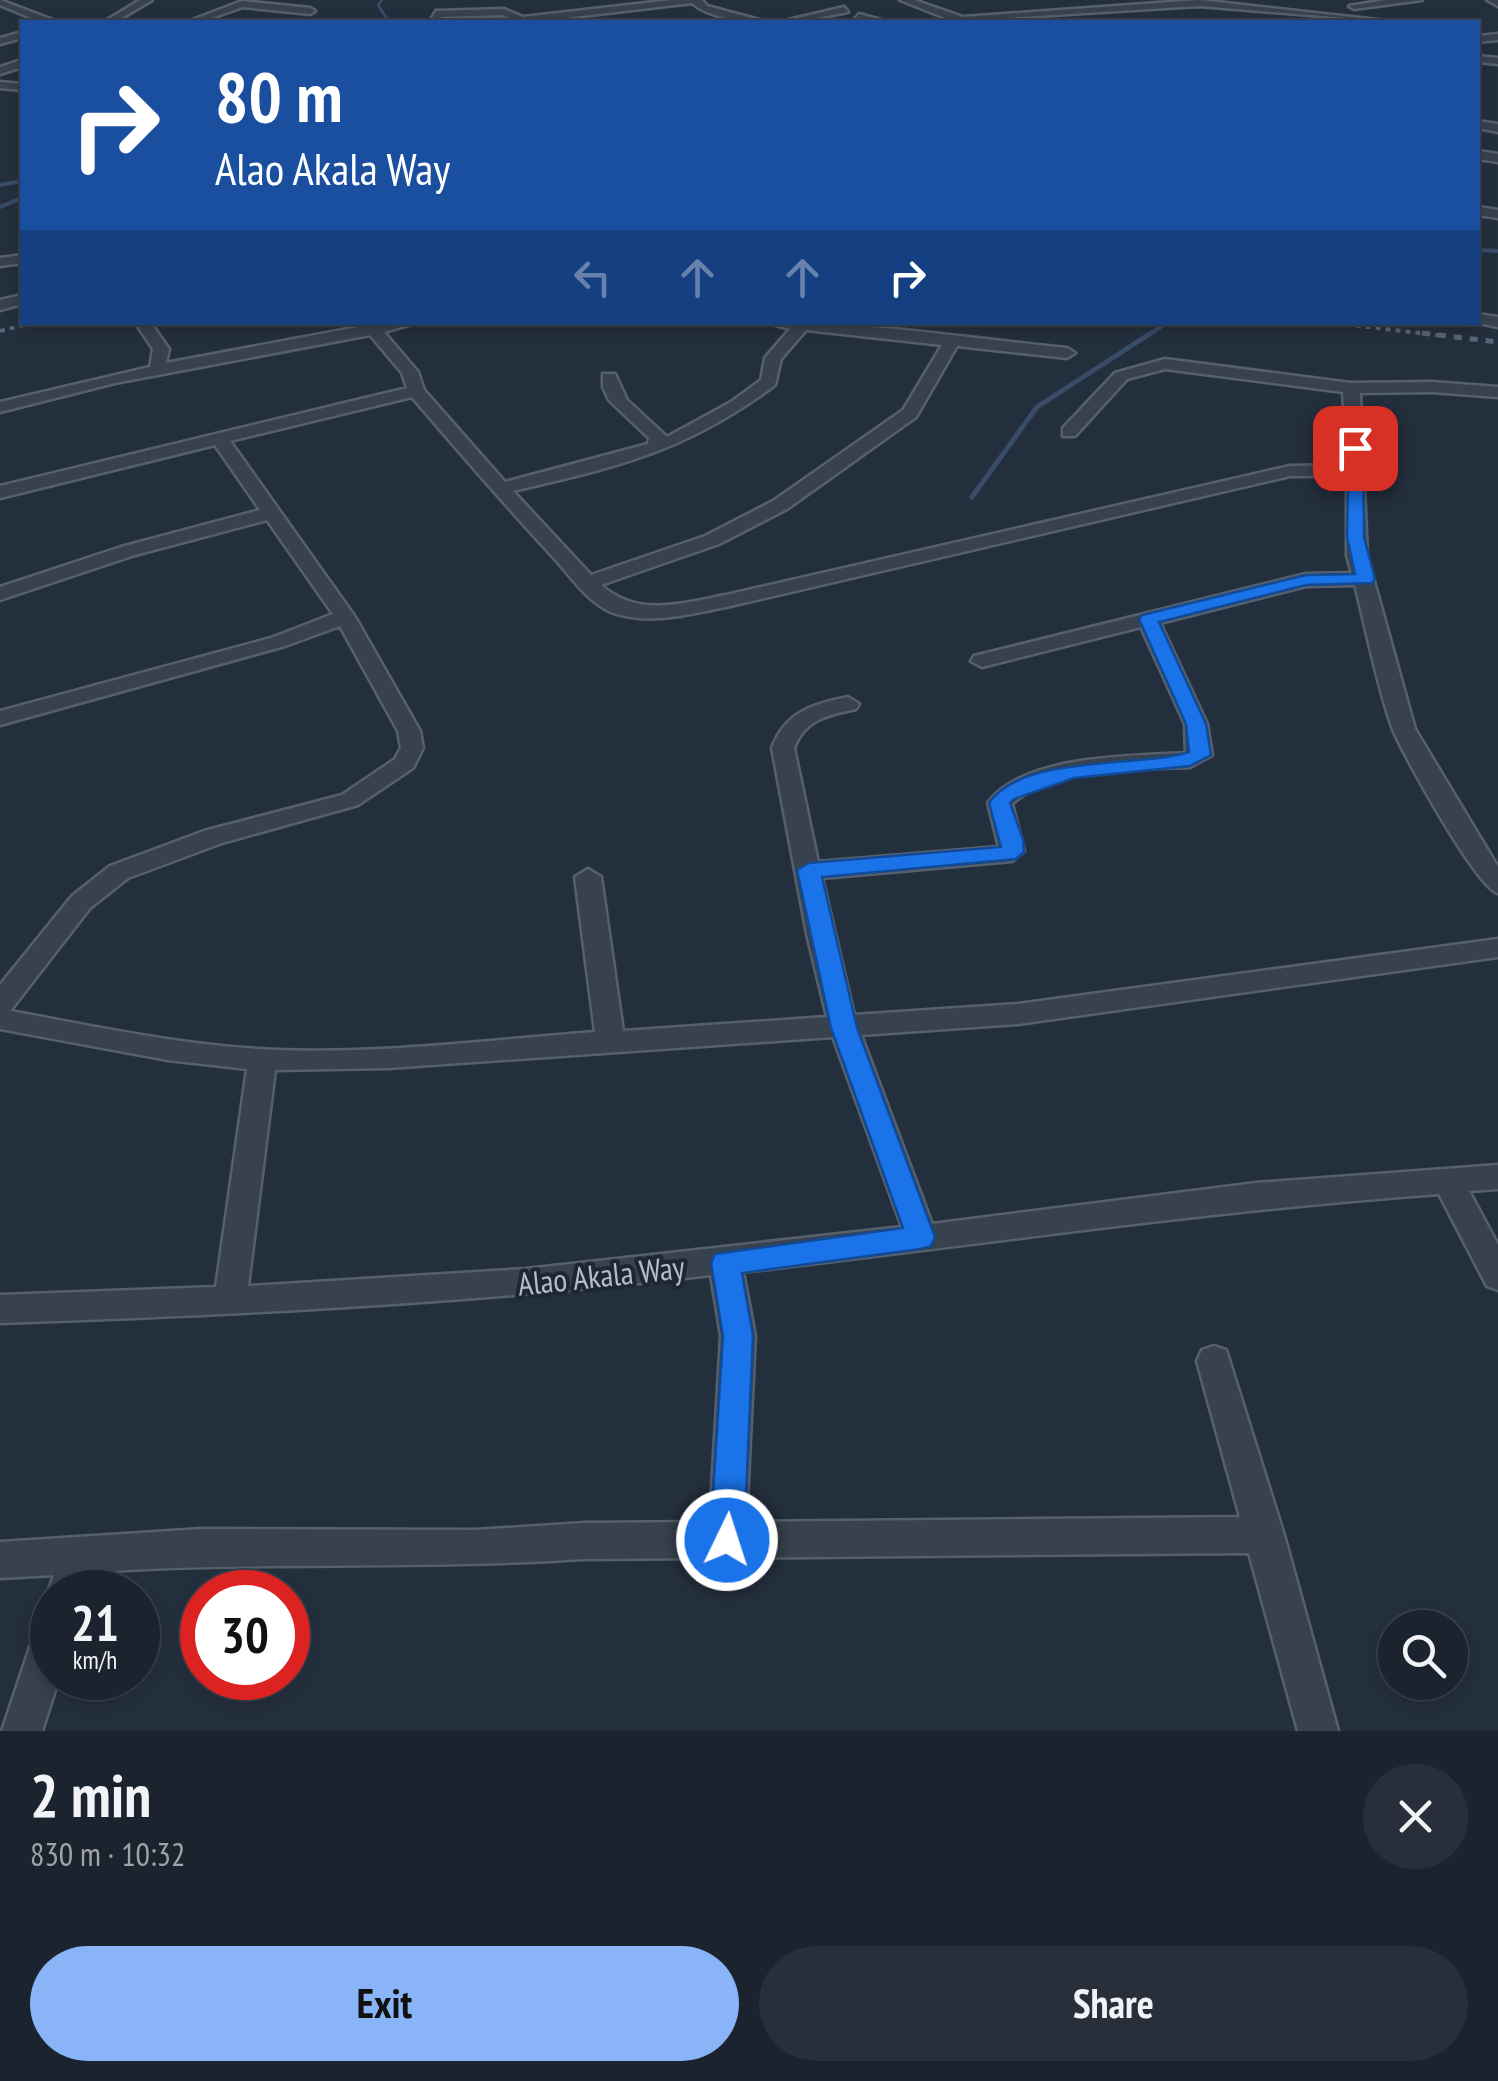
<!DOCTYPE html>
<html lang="en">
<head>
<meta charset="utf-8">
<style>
  :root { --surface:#1b232e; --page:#282f3a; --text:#f1f3f6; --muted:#a0a4aa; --line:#39404a; --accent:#8ab4f8 }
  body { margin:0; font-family:"PT Sans Narrow",sans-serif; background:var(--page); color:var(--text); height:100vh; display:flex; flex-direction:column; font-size:38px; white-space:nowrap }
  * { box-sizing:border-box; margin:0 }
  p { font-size:32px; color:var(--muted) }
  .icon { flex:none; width:55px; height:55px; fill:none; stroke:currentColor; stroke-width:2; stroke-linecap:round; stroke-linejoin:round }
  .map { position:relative; height:1731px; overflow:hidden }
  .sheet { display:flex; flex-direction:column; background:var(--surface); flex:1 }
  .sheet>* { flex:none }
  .hud { position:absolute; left:20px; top:20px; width:1460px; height:305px; border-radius:0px; box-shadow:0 5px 15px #0003,0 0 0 2px var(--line); background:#1a4fa0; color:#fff; overflow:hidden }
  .controls { position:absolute; left:1378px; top:1610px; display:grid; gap:20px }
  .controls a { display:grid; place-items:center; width:90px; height:90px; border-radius:50%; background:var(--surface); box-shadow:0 5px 15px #0003,0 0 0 2px var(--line); font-size:50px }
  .speed { position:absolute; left:30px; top:1570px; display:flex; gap:20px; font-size:50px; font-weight:700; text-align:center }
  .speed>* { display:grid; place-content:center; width:130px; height:130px; border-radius:50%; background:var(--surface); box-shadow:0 5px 15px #0003,0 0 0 2px var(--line); line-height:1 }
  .speed small { font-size:25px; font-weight:400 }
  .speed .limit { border:15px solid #d22; background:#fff; color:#111 }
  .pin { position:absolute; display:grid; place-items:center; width:85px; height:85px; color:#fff; margin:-42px; border-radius:20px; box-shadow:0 5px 15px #0006 }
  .me { position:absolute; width:110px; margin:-55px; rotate:4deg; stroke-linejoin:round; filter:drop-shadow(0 0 8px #0008) }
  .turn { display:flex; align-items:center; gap:35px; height:210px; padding:0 30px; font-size:45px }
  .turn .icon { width:130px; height:130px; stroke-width:2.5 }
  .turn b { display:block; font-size:70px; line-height:85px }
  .lanes { display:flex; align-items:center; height:95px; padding:0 30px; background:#0003; justify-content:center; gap:50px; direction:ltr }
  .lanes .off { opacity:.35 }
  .round { display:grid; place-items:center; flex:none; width:105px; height:105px; border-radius:52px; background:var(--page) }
  .overview { display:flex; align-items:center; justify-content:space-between; height:170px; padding:0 30px }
  h1 { font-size:60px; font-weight:800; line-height:75px }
  .action { display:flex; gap:20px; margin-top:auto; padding:20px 30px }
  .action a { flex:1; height:115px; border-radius:60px; background:var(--accent); color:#111; font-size:40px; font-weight:800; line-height:115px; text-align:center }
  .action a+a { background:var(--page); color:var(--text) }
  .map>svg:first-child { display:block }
</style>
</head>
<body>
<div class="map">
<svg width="1498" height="1731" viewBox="0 0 1498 1731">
  <rect width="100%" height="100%" fill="#242f3e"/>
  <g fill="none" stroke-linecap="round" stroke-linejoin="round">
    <path stroke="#394c67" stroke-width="2.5" d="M382,0l-4,5 11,17"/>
    <path stroke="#394c67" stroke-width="4" d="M0,185l22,-4
      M0,207l22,-9
      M1478,250l20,1
      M1147,336l21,-14"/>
    <path stroke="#394c67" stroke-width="5" d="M972,497l65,-90 114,-74"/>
    <g stroke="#565f6c" stroke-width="5">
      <path id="minor" d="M0,0l53,20 1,2h-13l-41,-17z
        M140,0h12l-37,22h-11z
        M672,0h30l5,6 60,16c-22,1 -57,-4 -75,-19l-161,19h-12l-17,-7 -61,2 -1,5h-10l6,-11 68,-2 19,8z
        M900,0h14l49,17 236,-17 197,22 -197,-16 -259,16 8,-3z
        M1386,0h36l-68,9 -5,-3z
        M1487,0h11v6z
        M242,1l68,7 5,3 -5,3 -67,-7 -43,15h-13z
        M844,7l4,5 -51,10h-17z
        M859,14l22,6 1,2 -27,-3z
        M22,32v6l-22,6v-6z
        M1498,34v6l-20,2v-6z
        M1478,56l20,2v6l-20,-2z
        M22,60v7l-22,7v-7z
        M0,82l22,2v6l-22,-2z
        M1478,121l20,3v8l-20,-4z
        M1478,151l20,3v8l-20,-3z
        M1478,207l20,3v8l-20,-3z
        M22,255v8l-22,3v-8z
        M22,295v9l-22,6v-10z
        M1478,314l20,3v10l-24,-5h4z
        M135,322h15l19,27 -3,14 219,-41h34l-35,10 34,40 6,18 81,92 143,-38 1,-6 -40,-38 -6,-13v-13h12l12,26 40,37 64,-35 30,-22 4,-22 25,-29 -25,-7c101,0 201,16 302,26l8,5 -8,5 -110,-12 -41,71 -129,92 -68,35 -118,41c37,33 81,18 125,10l564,-129 57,-1 -4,-73 -178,-23 -38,10 -52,57h-12v-8l52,-55 50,-14 185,24 82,-1 66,5v10l-66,-5 -72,1 7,163 48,173 83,138v26c-21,-5 -96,-140 -106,-166 -16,-46 -25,-95 -37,-142l-49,1 -146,37 47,101 5,31 -22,12c-49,2 -142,1 -178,37l12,47 -12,10 -190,17 32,137 164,-11 480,-65v18l-480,67 -157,11 71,189 324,-41 242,-18v24l-29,2 29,54v45l-11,-4 -48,-92c-233,17 -464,51 -696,78l12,64 -9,186 494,-5 -43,-156 5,-11 12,-4 12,4 58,185 54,196h-40l-49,-178 -665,6c-164,11 -328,2 -491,13l-7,20h-34v11l-4,-11 6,-17 -54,3v-36l202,-13 273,1 109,-7 126,-1 11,-186 -10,-61c-236,28 -473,40 -711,48v-28l216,-8 31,-218 -79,-9 -168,-31v-44l72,-89 38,-30 94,-35 138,-36 53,-36 6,-11 -3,-17 -58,-105 -55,20 -285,79v-14l271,-73 62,-24 -66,-94 -132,35 -135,45v-13l121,-40 139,-37 -45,-65 -215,53v-12l407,-98 -5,-15 -32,-38 -255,48 -115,29v-10l150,-35 3,-18zM806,330l136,15 -39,65 -130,91 -68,35 -114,39 -78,-84c105,-24 174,-40 262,-106l6,-26zM412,397c48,56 93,108 143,162 16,18 33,43 56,53 37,14 78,2 115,-5l564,-131h57v80l5,17 -46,1 -332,82 -3,5 11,6 159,-40 44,97 1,29c-55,3 -163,2 -198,50l11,44 -181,15 -24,-114c11,-29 34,-33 62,-39l3,-5 -11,-7c-35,7 -63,15 -76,51l35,186 20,83 -204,14 -22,-154 -13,-8 -13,8 20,155c-108,8 -229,24 -336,17 -84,-5 -166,-23 -249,-38l80,-103 38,-30 94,-35 136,-38 55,-37 10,-20 -3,-17 -65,-114 -125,-176zM833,1037l69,190 -376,42 -278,17 27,-216 113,-2z
        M52,1618v60h7l-17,53h-40l36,-108z"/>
    </g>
    <use href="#minor" fill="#38414e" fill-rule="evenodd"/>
    <path stroke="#5a6575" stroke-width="4" stroke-dasharray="5 5" stroke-linecap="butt" d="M1326,322l118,14
      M0,331l36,-9"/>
    <path stroke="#5a6575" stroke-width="5" stroke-dasharray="8 8" stroke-linecap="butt" d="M1422,333l76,9"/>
  </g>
  <path fill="#1a73e8" stroke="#114b97" stroke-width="2.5" d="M1349,444l14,4 1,89 11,42 -3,4 -66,2 -147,37 47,102 5,31 -21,11 -116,12 -60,21 -4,4 13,36 1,13 -8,7 -194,18 35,151 78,209 -4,9 -11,3 -178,24 11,63 -9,204 -5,12 -12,4 -12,-4 -5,-12 13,-204 -12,-73 4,-9 188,-26 -72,-200 -34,-158 12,-7 192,-16 -12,-44c33,-49 150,-35 200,-51l-3,-28 -47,-105 3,-4 164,-40 49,-1 -8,-37z"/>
  <g text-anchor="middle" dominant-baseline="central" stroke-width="8" stroke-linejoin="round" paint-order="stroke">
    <g font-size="32" fill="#b4bcc9" stroke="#1d2633">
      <text transform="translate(601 1275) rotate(-6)">Alao Akala Way</text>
    </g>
  </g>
</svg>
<div class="controls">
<a><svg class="icon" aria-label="search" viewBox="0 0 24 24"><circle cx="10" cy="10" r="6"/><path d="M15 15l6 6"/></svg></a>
</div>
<div class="speed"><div>21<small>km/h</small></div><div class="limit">30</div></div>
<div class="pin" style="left:1355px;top:448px;background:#d93025"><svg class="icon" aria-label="arrive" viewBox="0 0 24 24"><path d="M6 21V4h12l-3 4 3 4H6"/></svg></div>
<svg class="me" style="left:727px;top:1540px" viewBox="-20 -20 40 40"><circle r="17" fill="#1a73e8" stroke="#fff" stroke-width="3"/><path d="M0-11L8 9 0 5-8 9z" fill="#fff"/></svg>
<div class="hud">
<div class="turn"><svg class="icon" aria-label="right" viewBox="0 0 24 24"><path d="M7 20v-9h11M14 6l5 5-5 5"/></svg><div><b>80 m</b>Alao Akala Way</div></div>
<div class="lanes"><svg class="icon off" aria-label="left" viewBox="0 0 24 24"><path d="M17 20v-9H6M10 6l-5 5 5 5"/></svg><svg class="icon off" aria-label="ahead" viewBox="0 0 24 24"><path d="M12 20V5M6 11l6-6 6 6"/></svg><svg class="icon off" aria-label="ahead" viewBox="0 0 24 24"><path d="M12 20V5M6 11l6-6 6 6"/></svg><svg class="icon" aria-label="right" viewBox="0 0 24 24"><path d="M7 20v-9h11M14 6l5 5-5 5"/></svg></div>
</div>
</div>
<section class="sheet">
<div class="overview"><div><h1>2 min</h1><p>830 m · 10:32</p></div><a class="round"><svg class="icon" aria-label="close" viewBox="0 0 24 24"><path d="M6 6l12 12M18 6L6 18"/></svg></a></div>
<div class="action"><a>Exit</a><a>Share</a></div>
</section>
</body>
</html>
